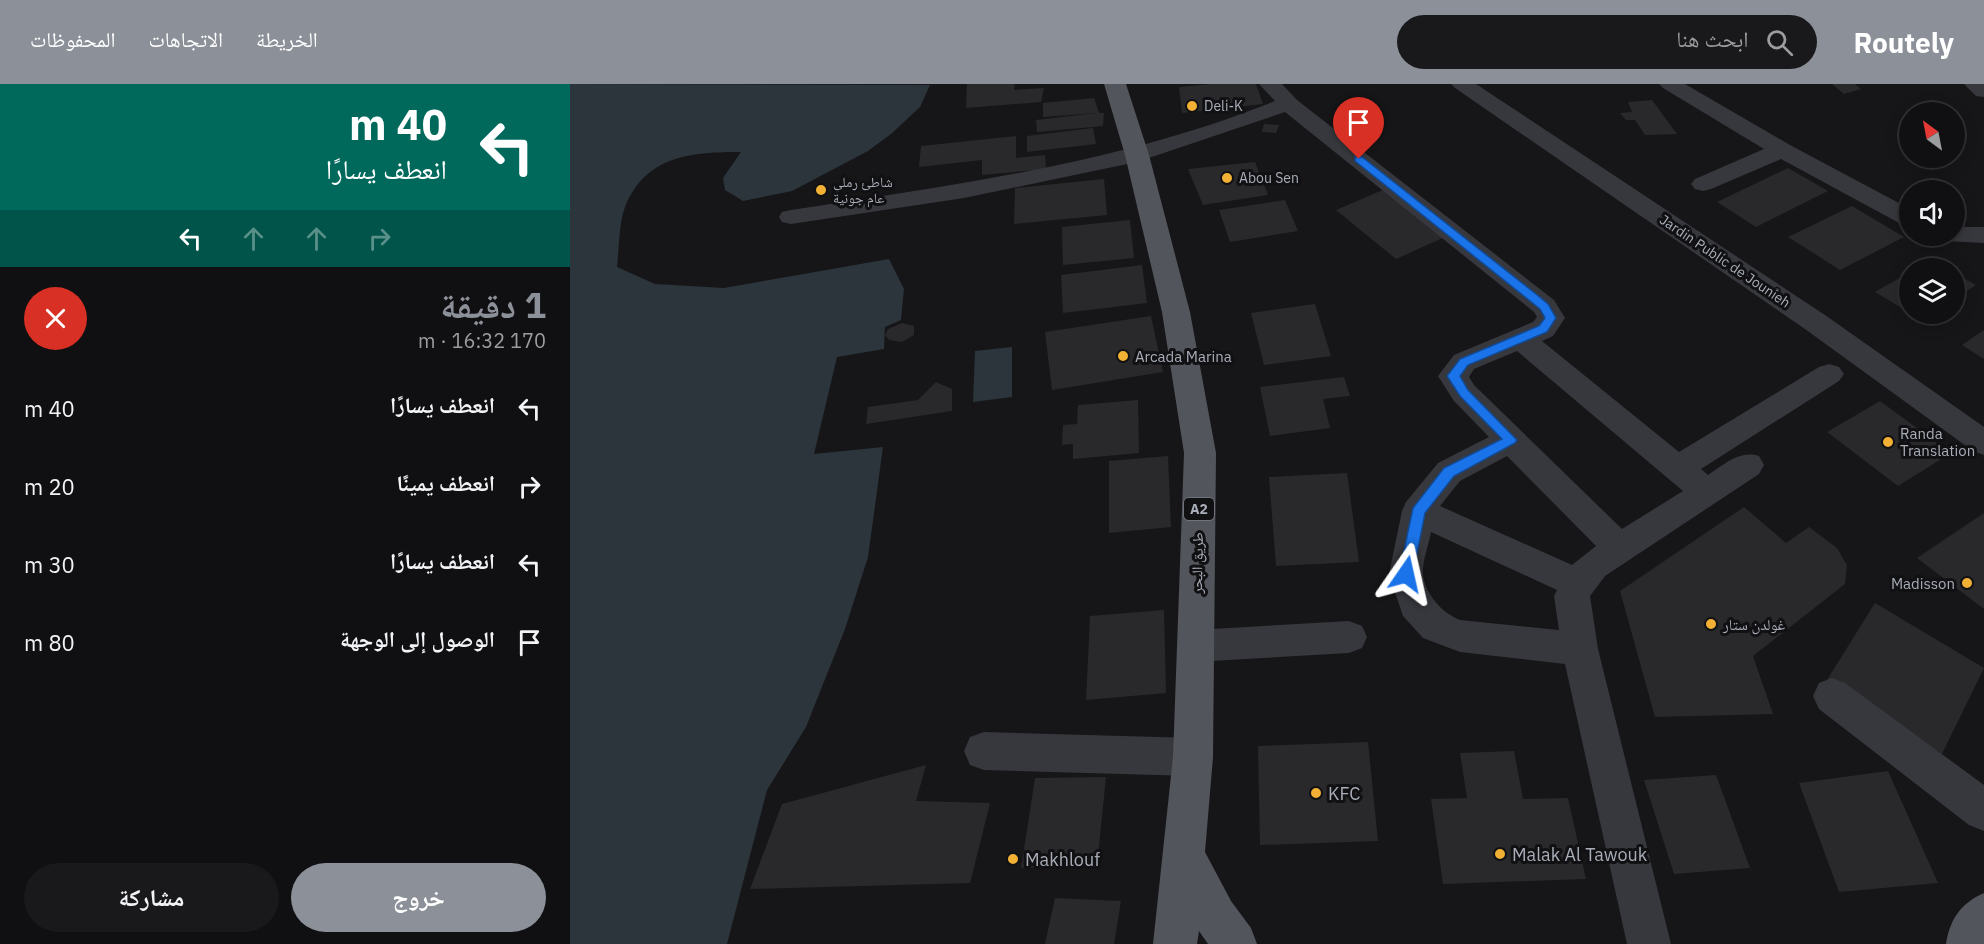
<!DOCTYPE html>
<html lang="ar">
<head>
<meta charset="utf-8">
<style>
  :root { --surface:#101012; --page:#19191b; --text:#f1f3f6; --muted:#9c9d9f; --line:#303032; --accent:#8c9099 }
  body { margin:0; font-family:"IBM Plex Sans","Noto Naskh Arabic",sans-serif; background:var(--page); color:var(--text); direction:rtl; height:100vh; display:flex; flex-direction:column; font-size:22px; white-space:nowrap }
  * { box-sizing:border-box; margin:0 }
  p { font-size:20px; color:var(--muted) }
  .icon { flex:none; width:33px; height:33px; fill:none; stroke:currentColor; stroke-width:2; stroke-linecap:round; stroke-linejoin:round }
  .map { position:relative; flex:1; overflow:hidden; direction:ltr }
  .drawer { display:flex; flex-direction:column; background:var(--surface); width:570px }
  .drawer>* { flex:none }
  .banner { background:#00695c; color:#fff; overflow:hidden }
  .needle { width:39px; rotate:328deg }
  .fabs { position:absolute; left:1329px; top:18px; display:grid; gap:12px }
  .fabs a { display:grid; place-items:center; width:66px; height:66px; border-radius:50%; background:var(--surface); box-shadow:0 3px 15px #0003,0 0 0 2px var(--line); font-size:30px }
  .pin { position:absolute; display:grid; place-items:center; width:51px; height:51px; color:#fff; margin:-62px -26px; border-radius:50% 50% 50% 0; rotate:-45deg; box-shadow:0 0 6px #0007 }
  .pin .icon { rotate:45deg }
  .me { position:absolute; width:66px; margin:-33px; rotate:11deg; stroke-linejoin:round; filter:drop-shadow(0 0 4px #0008) }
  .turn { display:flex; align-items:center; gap:21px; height:126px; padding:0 24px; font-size:27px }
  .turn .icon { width:78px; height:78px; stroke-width:2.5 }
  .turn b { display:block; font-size:42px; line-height:51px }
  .lanes { display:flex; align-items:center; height:57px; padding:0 24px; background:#0003; justify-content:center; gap:30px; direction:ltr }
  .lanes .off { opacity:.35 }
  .round { display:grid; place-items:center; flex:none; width:63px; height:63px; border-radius:32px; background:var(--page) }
  .summary { display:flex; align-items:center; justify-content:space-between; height:102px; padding:0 24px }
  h1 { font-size:36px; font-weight:700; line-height:45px; color:var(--accent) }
  .cta { display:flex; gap:12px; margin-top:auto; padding:12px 24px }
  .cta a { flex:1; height:69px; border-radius:36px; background:var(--accent); color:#fff; font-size:24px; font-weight:700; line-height:69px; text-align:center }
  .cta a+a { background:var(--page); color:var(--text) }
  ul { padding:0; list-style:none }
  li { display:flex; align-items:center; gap:18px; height:78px; padding:0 24px }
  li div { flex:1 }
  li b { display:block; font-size:22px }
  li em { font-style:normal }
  header { display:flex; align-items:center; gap:36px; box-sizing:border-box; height:84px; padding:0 30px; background:var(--accent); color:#fff }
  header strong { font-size:28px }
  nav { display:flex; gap:33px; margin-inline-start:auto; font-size:21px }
  .search { width:420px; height:54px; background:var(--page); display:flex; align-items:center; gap:15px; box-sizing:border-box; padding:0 21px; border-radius:33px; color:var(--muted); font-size:22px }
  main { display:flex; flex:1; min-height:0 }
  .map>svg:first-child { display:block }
</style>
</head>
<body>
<header>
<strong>Routely</strong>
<div class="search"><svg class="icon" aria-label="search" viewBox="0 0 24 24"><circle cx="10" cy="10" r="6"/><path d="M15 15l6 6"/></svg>ابحث هنا</div>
<nav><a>الخريطة</a><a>الاتجاهات</a><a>المحفوظات</a></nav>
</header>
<main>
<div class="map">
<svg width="1414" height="860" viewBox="0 0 1414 860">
  <rect width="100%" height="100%" fill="#161618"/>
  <path fill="#2c353c" d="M0,0l360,1 -10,22 -29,27 -23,17 -76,40 -49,10 -18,-11 -2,-12 18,-26c-49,0 -95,3 -116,55 -6,15 -6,43 -8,60l38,17 69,4 165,-29 15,30 -3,31 -16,7 -1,22 -47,8 -23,97 69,-7 -15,110 -23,72 -39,98 -39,63 -40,154h-157z
    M442,263v50l-39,5 2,-51z"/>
  <path fill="#29292c" d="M397,0h48l-1,6 30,-2 -3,14 -75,6z
    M642,0h44l7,20 -81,9 -3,-26z
    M1262,0h23l6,5 -17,5z
    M524,14l5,15h5l-1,13 -66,6 -1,-12 60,-7 -53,4v-14z
    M1082,16l25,34 -32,1 -10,-15h-9l-6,-7 12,-1 -4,-10z
    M694,40l15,1 -3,8 -14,-1z
    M523,44l3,16 -69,8v-16z
    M446,52v22l29,-3 1,14 -64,6v-15l-63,7 2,-21z
    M685,78l13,33 -65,10 -15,-36z
    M1218,84l40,23 -72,36 -39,-25z
    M534,95l3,36 -93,9 1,-36z
    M815,105l60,48 -49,22 -60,-49z
    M715,116l13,31 -68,11 -11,-32z
    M1282,122l52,31 -64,33 -52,-33z
    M560,136l4,38 -71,7 -1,-38z
    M1361,175l16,9h-32z
    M572,181l5,38 -84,10 -2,-38z
    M1340,188v41l-35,-21z
    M1384,189l22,12 -22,14z
    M745,220l16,52 -67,9 -13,-52z
    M581,232l12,56 -111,18 -7,-58z
    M332,239l12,3v9l-12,7 -13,-2 -4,-5 3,-6z
    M1414,246v29l-22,-14z
    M774,293l6,19 -27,3 7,29 -60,8 -10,-49z
    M366,298l16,7v22l-86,13 2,-17 50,-7z
    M568,316l1,53 -66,6v-15l-11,1 1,-20 14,-1 1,-19z
    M1310,317l71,52 -53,33 -71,-54z
    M598,372l3,71 -62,6v-72z
    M777,389l12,89 -83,4 -7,-89z
    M1174,423l42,36 23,-16 28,21 10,17 -2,19 -92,72 20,58 -118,3 -35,-126z
    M1414,429v96l-67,-51z
    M1305,519l109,65 -42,86 -115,-74z
    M594,526l2,83 -80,7 4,-84z
    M798,658l10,99 -118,4 -2,-99z
    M944,667l9,48 45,-1 18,81 -143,5 -12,-85 36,-1 -7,-45z
    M356,681l-10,36 74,2 -20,80 -220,6 32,-85z
    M1318,687l50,112 -99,9 -40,-109z
    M1146,691l34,93 -76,6 -30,-94z
    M536,693l-9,89 -76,2 14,-90z
    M485,814l66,3 -7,43h-69z"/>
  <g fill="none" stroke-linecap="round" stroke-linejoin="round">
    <path fill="#37383d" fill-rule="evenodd" d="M689,0h23l15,16 257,200 11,18 -12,18 -11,5 137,111 140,-85 10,-3 10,3 5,7 -5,7 -138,88 7,6c17,-11 31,-25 51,-19l5,9 -5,9 -154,102 -15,20 8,53 73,295h-44l-62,-280 -105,-12 -37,-14 -20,-22 -14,-42 13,-63 4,-9 32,-39 51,-26 -35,-36 -16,-25 16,-21 79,-33 4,-5 -3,-5 -249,-200 -148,50 -173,36 -173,26 -9,-2 -3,-5 3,-5 9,-2c164,-25 330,-47 484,-109zM947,267l166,140 -61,38 -148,-144 -5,-8 5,-8zM937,372l89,90 -24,19 -132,-59 20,-25zM861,448l126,58 -3,6 5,34 -99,-10c-18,-7 -35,-26 -37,-46 -1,-13 6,-30 8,-42z
      M881,0h25l349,231 159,112v28l-11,-4 -168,-122 -350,-241z
      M1089,0h26l105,61 120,64v17l-9,-2 -120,-65 -70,30 -8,2 -8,-2 -4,-5 4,-5 69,-30 -101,-61z
      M1394,0h20v13l-8,-1z
      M1384,143h30v16l-39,-2 -3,-5h12z
      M779,537l13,5 5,11 -5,11 -13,5 -154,9 -13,-4 -5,-12 5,-12 13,-4z
      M1262,594l13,5 139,102v46l-15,-6 -150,-116 -6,-13 6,-13z
      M414,648l209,6 14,5 6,14 -6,14 -14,5 -209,-6 -14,-5 -6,-14 6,-14z"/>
    <path fill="#53555c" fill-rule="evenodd" d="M534,0h22l23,71 41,157 26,141 -3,304 -8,95 26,49 20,27 6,16h-49l-9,-13 -2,13h-44l20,-187 11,-304 -22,-141 -37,-157z
      M1414,809v51h-38c4,-25 15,-41 38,-51z"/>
  </g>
  <path fill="#1a73e8" stroke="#114b97" stroke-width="1.5" d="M785,73h7l174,137 12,10 8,14 -9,14 -79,33 -8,11 8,14 49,50 -2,3 -61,33 -29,37 -12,61 -2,5h-10l-2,-5 14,-66 31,-40 58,-29 -42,-43 -13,-20 13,-17 79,-33 6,-8 -5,-9 -185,-148z"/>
  <g fill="#f2b134" stroke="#111113" stroke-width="2">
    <circle cx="622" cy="22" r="6"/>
    <circle cx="657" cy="94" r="6"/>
    <circle cx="251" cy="106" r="6"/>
    <circle cx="553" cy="272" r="6"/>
    <circle cx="1318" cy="358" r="6"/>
    <circle cx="1397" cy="499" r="6"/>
    <circle cx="1141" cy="540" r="6"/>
    <circle cx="746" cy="709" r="6"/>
    <circle cx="930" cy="770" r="6"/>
    <circle cx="443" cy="775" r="6"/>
  </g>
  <g text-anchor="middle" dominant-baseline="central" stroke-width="6" stroke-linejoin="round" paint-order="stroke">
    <g font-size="14" fill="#a8adb8" stroke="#111113" text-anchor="start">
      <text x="634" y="22">Deli-K</text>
      <text x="669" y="94">Abou Sen</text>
      <text x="263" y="98">شاطئ رملي<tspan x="263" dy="16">عام جونية</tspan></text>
    </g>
    <g font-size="14" fill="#a8adb8" stroke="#111113">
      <text transform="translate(1155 177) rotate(34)">Jardin Public de Jounieh</text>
    </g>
    <rect fill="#111113" stroke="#7b7e86" stroke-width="1.5" x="614" y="414" width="30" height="22" rx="4.5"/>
    <g font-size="14" font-weight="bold" fill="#a8adb8">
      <text x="629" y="425">A2</text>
    </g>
    <g font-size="15" fill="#a8adb8" stroke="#111113" text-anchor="start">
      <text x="565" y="272">Arcada Marina</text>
      <text x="1330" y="349">Randa<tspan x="1330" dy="17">Translation</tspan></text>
      <text x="1385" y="499" text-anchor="end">Madisson</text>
      <text x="1153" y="540">غولدن ستار</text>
    </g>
    <g font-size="15" fill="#a8adb8" stroke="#111113">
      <text transform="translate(627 479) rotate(-89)">طريق البحر</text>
    </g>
    <g font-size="18" fill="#a8adb8" stroke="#111113" text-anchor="start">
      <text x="758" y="709">KFC</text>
      <text x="942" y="770">Malak Al Tawouk</text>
      <text x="455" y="775">Makhlouf</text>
    </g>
  </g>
</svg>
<div class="fabs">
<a><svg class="needle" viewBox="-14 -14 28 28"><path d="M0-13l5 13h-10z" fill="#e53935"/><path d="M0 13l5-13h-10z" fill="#9c9d9f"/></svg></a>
<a><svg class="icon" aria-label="sound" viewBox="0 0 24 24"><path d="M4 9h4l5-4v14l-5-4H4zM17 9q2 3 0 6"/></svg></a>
<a><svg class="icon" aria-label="layers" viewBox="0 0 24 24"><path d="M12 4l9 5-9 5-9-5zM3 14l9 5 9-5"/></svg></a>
</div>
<div class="pin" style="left:789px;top:75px;background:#d93025"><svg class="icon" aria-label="arrive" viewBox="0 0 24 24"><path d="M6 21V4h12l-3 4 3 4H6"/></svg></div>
<svg class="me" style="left:836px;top:490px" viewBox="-20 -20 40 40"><path d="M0-17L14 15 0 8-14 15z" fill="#1a73e8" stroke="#fff" stroke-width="4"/></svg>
</div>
<section class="drawer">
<div class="banner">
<div class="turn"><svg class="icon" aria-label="left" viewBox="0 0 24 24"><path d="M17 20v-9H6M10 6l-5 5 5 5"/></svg><div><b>40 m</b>انعطف يسارًا</div></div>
<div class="lanes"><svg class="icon" aria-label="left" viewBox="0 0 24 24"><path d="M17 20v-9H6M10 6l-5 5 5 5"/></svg><svg class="icon off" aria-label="ahead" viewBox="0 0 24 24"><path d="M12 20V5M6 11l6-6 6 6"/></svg><svg class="icon off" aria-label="ahead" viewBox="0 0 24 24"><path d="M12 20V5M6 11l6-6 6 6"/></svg><svg class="icon off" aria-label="right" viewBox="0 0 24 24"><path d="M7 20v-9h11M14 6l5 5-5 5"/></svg></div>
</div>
<div class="summary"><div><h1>1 دقيقة</h1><p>170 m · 16:32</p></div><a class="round" style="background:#d93025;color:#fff"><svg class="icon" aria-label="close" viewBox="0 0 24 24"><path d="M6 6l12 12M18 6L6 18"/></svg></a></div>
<ul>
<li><svg class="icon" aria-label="left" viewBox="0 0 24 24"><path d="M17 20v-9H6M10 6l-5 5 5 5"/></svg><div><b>انعطف يسارًا</b></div><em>40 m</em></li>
<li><svg class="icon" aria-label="right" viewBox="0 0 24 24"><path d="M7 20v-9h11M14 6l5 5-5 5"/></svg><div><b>انعطف يمينًا</b></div><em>20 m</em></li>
<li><svg class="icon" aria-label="left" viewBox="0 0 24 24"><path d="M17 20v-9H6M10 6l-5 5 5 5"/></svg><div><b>انعطف يسارًا</b></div><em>30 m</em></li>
<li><svg class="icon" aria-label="arrive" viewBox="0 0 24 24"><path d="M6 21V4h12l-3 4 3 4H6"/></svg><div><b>الوصول إلى الوجهة</b></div><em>80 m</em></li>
</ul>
<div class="cta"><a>خروج</a><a>مشاركة</a></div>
</section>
</main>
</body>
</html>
